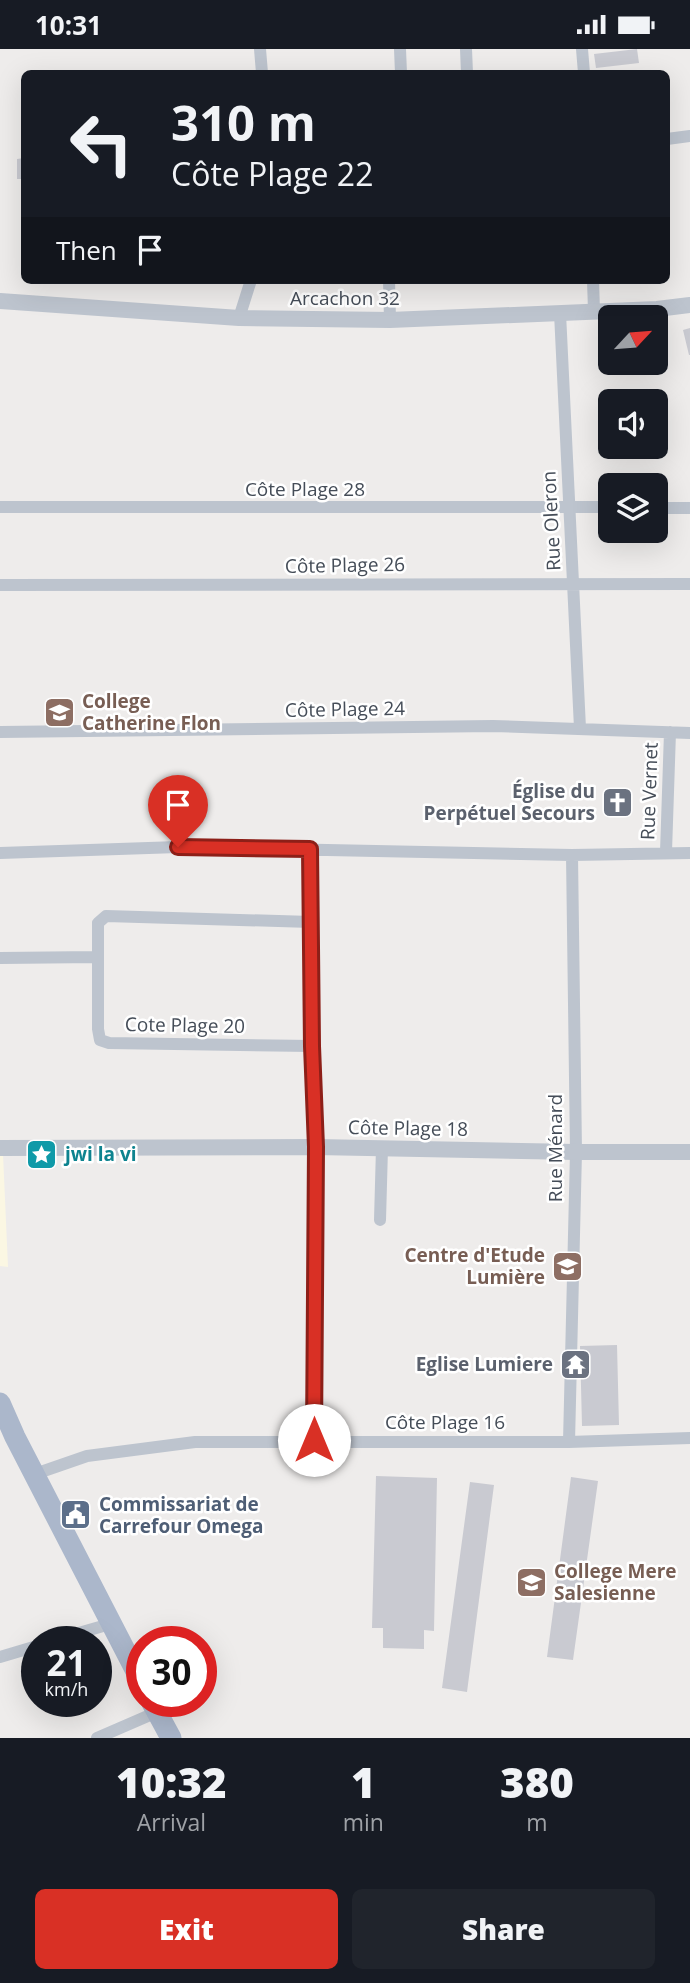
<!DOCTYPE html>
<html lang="en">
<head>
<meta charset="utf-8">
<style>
  :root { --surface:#171b24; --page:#20242c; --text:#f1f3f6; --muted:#9ea1a6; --accent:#d93025 }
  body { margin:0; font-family:"Open Sans",sans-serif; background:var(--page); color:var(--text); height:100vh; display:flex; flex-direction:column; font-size:26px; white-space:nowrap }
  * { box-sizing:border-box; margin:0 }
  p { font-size:23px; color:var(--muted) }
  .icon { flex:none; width:38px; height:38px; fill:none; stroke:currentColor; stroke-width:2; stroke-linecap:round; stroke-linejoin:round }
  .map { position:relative; height:1689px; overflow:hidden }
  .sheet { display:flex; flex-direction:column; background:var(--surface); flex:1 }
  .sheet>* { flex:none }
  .guide { position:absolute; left:21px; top:21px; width:649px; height:214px; border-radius:10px; box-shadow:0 7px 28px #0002; background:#171b24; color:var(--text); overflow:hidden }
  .needle { width:46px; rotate:64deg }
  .fabs { position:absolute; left:598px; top:256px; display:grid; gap:14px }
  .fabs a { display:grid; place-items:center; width:70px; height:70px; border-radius:10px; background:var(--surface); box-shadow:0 7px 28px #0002; font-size:35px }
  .speed { position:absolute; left:21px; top:1577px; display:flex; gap:14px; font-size:35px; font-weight:700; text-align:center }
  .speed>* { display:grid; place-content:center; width:91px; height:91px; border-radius:50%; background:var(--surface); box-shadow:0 7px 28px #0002; line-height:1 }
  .speed small { font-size:18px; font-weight:400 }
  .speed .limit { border:10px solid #d22; background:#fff; color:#111 }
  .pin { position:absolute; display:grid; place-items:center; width:60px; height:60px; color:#fff; margin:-72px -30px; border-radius:50% 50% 50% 0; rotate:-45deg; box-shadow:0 0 7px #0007 }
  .pin .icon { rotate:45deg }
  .me { position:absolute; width:77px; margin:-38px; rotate:0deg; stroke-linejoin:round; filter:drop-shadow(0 0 5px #0008) }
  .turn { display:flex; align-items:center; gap:24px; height:147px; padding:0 35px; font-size:32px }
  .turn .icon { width:91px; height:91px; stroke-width:2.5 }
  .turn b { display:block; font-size:49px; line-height:60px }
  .then { display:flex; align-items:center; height:66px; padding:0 35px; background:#0003; gap:14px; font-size:26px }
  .eta { display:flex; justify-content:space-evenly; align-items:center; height:119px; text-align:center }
  .eta b { font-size:42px; font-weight:800; line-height:49px }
  .cta { display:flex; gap:14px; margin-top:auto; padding:14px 35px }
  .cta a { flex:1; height:80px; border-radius:10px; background:var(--accent); color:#fff; font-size:28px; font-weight:800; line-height:80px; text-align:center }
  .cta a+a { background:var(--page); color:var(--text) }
  .status { display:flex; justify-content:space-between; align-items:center; height:49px; padding:0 35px; background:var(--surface); direction:ltr }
  .status svg { height:19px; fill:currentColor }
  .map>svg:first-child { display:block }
  .commercial { fill:#fbf7e3 }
  .building { fill:#c9cad1 }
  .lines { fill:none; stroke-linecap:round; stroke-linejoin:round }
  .minor { stroke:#bdc4ce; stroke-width:12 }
  .tertiary { stroke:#bdc4ce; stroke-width:16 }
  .primary { stroke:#abb7cb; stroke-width:21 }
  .route-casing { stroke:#8d1f18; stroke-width:18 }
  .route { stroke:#d93025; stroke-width:12 }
  .labels { text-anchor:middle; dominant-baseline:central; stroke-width:5; stroke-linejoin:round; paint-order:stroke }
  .street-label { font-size:19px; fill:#454d58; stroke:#fff }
  .education-label { font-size:19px; font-weight:bold; fill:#785e54; stroke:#fff; text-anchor:start }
  .worship-label { font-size:19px; font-weight:bold; fill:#5b616d; stroke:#fff; text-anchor:end }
  .culture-label { font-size:19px; font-weight:bold; fill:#0d838f; stroke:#fff; text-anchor:start }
  .service-label { font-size:19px; font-weight:bold; fill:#4e5e75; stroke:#fff; text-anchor:start }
</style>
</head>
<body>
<div class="status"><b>10:31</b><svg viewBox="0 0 49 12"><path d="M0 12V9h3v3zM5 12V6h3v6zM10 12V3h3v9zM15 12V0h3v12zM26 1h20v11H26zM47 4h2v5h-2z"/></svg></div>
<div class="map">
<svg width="690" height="1689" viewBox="0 0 690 1689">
  <rect width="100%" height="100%" fill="#eeeceb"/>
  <path class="commercial" d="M 0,1105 L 3,1105 L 8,1218 L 0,1217 Z"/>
  <path class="building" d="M 637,0 L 639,14 L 596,19 L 594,5 Z
    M 24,109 L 24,130 L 17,130 L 17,110 Z
    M 690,279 L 690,306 L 689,306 L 683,281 Z
    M 617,1296 L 619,1376 L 582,1377 L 580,1297 Z
    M 376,1427 L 437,1429 L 434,1582 L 424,1581 L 424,1600 L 383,1599 L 383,1579 L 372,1579 Z
    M 571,1428 L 598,1432 L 573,1611 L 547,1608 Z
    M 470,1433 L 494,1436 L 467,1643 L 442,1639 Z"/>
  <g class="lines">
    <path class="minor" d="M 260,0 L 262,24
      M 400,0 L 401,24
      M 466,0 L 467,24
      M 582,0 L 584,24
      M 667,90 L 690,87
      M 389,231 L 390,271
      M 593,231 L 594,262
      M 560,264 L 580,679
      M 239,269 L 251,231
      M 0,458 L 611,458
      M 656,459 L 690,459
      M 0,536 L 690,535
      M 0,683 L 493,677 L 690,684
      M 310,800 L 312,997 L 316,1098 L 314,1391
      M 666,803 L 670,683
      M 0,804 L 178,798 L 572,806 L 690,804
      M 311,873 L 106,867 L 98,874 L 98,980 L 100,991 L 109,994 L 312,997
      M 0,909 L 97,908
      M 380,1171 L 382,1099
      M 569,1393 L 576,1103 L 572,806
      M 35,1425 L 87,1407 L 195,1393 L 569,1393 L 690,1389
      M 51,1592 L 110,1575
      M 0,1608 L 37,1597
      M 97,1689 L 157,1663"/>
    <path class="tertiary" d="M 0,252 L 239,269 L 390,271 L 657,260 L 690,256
      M 0,1099 L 316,1098 L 576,1103 L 690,1103"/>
    <path class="primary" d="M 0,1354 L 15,1388 L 142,1634
      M 151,1652 L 171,1689"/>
  </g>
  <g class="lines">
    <defs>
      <path id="route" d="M 178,798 L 310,800 L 312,997 L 316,1098 L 314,1391"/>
    </defs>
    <use href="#route" class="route-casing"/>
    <use href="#route" class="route"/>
  </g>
  <defs>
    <symbol id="school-square" viewBox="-11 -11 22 22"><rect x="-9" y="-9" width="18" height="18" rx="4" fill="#8d6e63" stroke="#fff"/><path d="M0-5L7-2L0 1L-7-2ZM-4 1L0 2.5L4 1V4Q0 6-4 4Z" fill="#fff"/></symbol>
    <symbol id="church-square" viewBox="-11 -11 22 22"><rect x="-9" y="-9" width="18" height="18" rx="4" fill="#6b7280" stroke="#fff"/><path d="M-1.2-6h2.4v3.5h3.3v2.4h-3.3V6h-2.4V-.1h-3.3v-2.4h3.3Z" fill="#fff"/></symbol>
    <symbol id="sight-square" viewBox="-11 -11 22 22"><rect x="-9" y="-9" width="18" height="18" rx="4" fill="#0f9aa8" stroke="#fff"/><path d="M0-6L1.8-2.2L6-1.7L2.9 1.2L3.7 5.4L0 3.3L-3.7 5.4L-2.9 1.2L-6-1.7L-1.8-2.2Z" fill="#fff"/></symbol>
    <symbol id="temple-square" viewBox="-11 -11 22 22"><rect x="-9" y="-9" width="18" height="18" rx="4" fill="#6b7280" stroke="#fff"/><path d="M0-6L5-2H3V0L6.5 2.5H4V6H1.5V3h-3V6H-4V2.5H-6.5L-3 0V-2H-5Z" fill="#fff"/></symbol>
    <symbol id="civic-square" viewBox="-11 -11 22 22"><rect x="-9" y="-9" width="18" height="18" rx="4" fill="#5c6f8a" stroke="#fff"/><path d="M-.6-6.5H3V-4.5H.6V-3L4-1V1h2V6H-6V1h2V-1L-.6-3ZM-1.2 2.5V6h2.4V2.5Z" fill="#fff"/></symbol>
  </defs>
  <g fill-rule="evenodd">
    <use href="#school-square" x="42" y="646" width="35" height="35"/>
    <use href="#church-square" x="600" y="736" width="35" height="35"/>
    <use href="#sight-square" x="24" y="1088" width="35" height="35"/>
    <use href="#school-square" x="550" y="1200" width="35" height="35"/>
    <use href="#temple-square" x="558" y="1298" width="35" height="35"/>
    <use href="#civic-square" x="58" y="1448" width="35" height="35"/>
    <use href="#school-square" x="514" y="1516" width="35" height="35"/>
  </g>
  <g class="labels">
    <g class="street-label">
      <text x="345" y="249">Arcachon 32</text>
      <text x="305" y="440">Côte Plage 28</text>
      <text transform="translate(551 472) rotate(-93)">Rue Oleron</text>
      <text transform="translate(345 516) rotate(-1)">Côte Plage 26</text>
      <text transform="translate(345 660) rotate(-1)">Côte Plage 24</text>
      <text transform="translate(649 742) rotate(-88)">Rue Vernet</text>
      <text transform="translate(185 976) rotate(1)">Cote Plage 20</text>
      <text transform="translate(408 1079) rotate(1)">Côte Plage 18</text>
      <text transform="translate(555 1099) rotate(-90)">Rue Ménard</text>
      <text x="445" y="1373">Côte Plage 16</text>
    </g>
    <g class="education-label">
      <text x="82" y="652">College<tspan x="82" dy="22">Catherine Flon</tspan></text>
      <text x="545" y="1206" text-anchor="end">Centre d'Etude<tspan x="545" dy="22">Lumière</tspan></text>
      <text x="554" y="1522">College Mere<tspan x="554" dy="22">Salesienne</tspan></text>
    </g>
    <g class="worship-label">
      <text x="595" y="742">Église du<tspan x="595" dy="22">Perpétuel Secours</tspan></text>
      <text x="553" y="1315">Eglise Lumiere</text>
    </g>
    <g class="culture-label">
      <text x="65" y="1105">jwi la vi</text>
    </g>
    <g class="service-label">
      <text x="99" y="1455">Commissariat de<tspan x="99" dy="22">Carrefour Omega</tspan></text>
    </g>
  </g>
</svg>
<div class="fabs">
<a><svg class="needle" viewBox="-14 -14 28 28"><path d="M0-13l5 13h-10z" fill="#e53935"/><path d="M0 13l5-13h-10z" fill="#9ea1a6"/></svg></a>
<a><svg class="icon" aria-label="sound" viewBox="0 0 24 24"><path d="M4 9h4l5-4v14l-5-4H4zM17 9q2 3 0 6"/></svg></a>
<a><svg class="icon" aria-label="layers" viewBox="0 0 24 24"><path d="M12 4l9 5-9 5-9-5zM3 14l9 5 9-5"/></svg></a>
</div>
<div class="speed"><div>21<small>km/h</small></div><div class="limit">30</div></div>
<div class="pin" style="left:178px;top:798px;background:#d93025"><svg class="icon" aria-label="arrive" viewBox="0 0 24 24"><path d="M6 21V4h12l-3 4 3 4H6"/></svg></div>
<svg class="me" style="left:314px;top:1391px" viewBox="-20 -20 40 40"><circle r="19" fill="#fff"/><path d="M0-13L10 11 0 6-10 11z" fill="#d93025"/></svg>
<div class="guide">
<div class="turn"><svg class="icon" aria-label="left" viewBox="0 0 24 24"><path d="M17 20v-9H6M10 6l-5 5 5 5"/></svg><div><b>310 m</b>Côte Plage 22</div></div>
<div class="then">Then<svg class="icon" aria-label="arrive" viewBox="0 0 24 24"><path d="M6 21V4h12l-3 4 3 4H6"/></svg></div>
</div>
</div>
<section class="sheet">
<div class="eta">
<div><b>10:32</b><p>Arrival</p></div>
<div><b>1</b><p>min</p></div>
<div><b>380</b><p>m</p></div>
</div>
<div class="cta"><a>Exit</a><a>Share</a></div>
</section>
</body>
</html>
